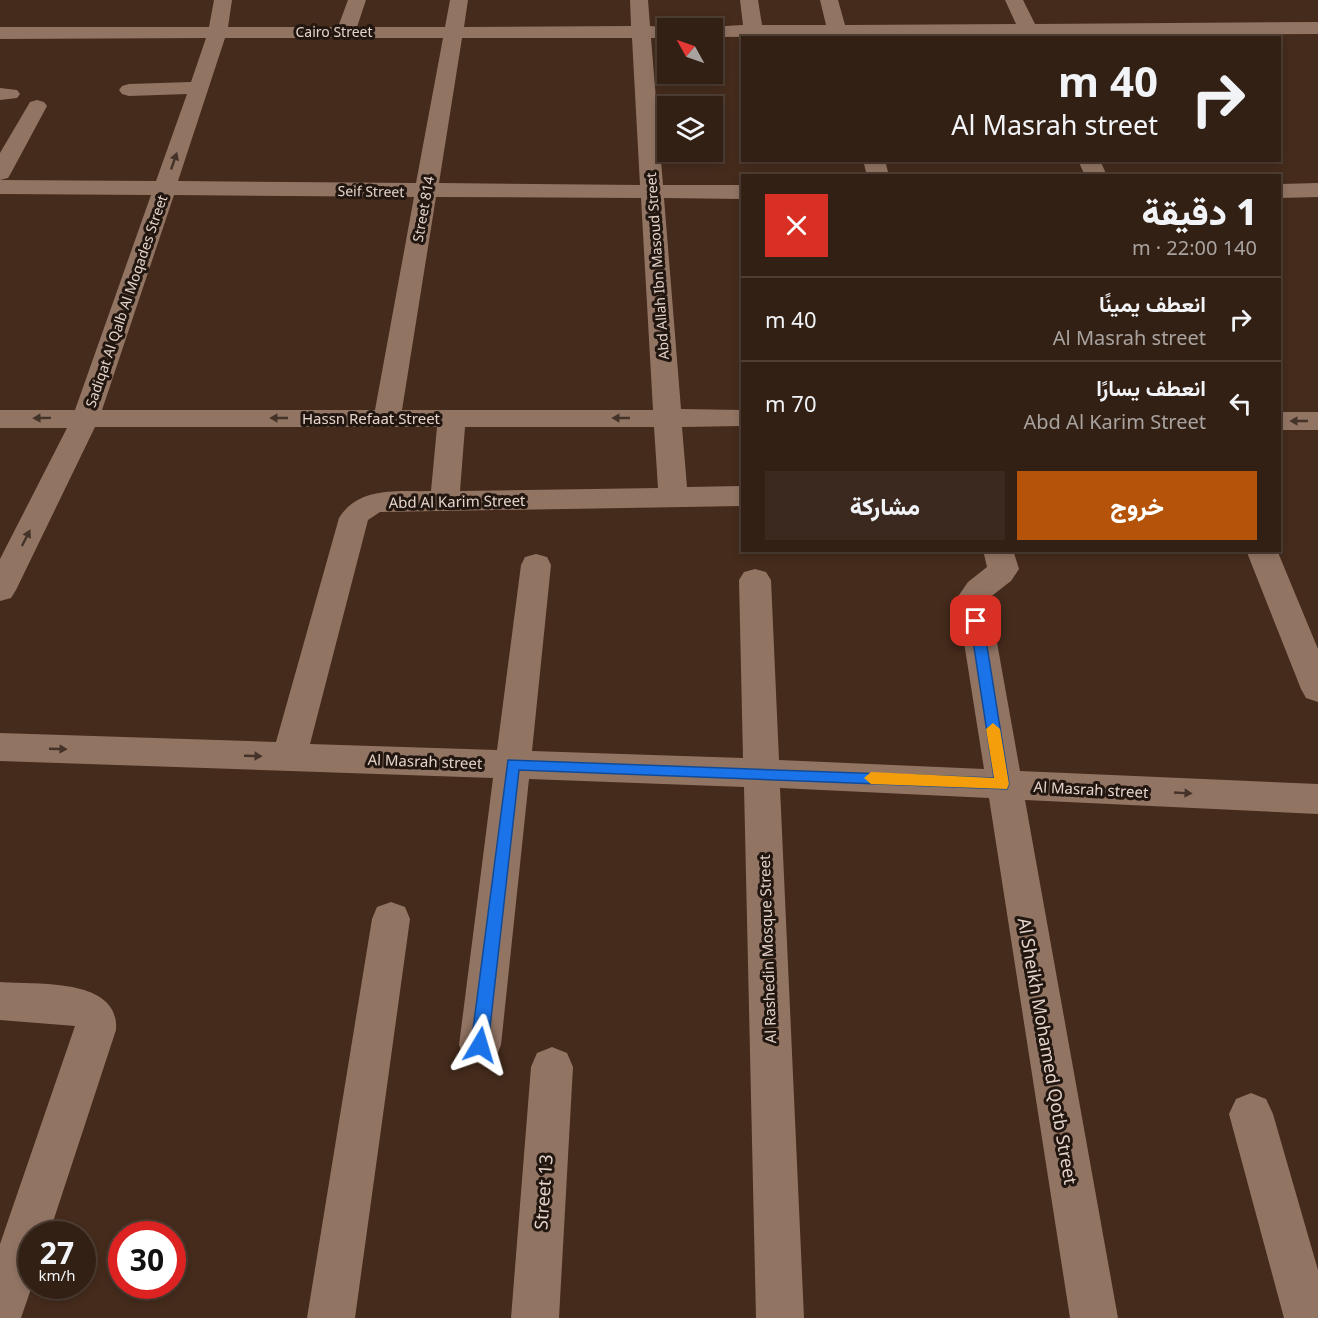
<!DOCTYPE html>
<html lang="ar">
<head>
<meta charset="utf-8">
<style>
  :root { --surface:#332015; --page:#3b281e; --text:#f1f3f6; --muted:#a9a3a0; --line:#4e3e34; --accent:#b45309 }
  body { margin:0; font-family:"Noto Sans",Vazirmatn,sans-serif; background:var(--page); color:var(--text); direction:rtl; height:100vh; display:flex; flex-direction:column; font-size:22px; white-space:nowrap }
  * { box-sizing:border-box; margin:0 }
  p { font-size:20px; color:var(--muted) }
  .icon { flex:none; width:33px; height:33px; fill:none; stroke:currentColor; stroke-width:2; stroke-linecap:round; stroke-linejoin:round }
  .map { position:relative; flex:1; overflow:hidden; direction:ltr }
  .side { position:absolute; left:741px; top:174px; width:540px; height:378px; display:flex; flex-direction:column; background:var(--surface); border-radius:0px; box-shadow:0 3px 9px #0003,0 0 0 2px var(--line); direction:rtl }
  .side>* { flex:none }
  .guide { position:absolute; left:741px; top:36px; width:540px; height:126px; border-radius:0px; box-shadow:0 3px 9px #0003,0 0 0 2px var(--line); direction:rtl; background:#332015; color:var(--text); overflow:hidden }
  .needle { width:39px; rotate:310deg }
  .controls { position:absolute; left:657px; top:18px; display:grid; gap:12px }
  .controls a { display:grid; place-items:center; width:66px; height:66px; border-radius:0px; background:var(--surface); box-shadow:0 3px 9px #0003,0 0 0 2px var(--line); font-size:30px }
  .speed { position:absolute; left:18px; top:1221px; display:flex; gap:12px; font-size:30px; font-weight:700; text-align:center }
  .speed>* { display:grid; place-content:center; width:78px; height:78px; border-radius:50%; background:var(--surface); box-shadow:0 3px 9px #0003,0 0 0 2px var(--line); line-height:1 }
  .speed small { font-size:15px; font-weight:400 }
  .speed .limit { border:9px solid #d22; background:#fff; color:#111 }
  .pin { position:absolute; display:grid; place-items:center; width:51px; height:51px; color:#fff; margin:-26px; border-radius:12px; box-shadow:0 3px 9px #0006 }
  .me { position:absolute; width:66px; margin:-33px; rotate:7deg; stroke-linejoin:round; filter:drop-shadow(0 0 4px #0008) }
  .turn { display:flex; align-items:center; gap:21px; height:126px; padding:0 24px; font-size:27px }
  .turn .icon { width:78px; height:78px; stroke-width:2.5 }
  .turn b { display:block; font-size:42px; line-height:51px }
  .round { display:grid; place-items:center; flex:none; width:63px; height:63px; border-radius:0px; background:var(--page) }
  .overview { display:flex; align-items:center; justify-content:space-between; height:102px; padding:0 24px }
  h1 { font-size:36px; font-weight:800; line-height:45px }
  .action { display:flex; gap:12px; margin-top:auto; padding:12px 24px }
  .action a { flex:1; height:69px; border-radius:0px; background:var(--accent); color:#fff; font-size:24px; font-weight:800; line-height:69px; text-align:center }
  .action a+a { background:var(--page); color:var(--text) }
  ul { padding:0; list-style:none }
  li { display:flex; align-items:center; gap:18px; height:84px; padding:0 24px; border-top:2px solid var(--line) }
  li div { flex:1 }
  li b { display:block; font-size:22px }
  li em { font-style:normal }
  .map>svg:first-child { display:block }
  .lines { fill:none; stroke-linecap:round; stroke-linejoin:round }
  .minor { fill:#927463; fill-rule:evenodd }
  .oneway { fill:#443329 }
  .route { fill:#1a73e8; stroke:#114b97; stroke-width:1.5 }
  .slow { fill:#f59e0b }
  .labels { text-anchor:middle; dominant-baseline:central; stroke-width:6; stroke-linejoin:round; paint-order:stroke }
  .far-street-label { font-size:14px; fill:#e5d4cb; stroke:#221710 }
  .street-label { font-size:15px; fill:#e5d4cb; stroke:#221710 }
  .near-street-label { font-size:18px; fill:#e5d4cb; stroke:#221710 }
</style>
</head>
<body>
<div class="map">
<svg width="1318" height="1318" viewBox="0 0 1318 1318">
  <rect width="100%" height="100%" fill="#442b1c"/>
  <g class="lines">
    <path class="minor" d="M 214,0 L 232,0 L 228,27 L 338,27 L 348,0 L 366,0 L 357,27 L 445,27 L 450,0 L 468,0 L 464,27 L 631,26 L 630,0 L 648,0 L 650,26 L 675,28 L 668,28 L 668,38 L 651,38 L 663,185 L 742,185 L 742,199 L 664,198 L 681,409 L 742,410 L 742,426 L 682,427 L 687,487 L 742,486 L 742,506 L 380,512 L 368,520 L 310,744 L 497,750 L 521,565 L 525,557 L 536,554 L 547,557 L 551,565 L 532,751 L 743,758 L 739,580 L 744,572 L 755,569 L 766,572 L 771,580 L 779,760 L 984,769 L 957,598 L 968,582 L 987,567 L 983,550 L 1013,550 L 1019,569 L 1011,581 L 989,598 L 1020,771 L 1318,784 L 1318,814 L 1025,800 L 1118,1318 L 1070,1318 L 989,798 L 780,788 L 804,1318 L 756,1318 L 744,787 L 529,779 L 501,1045 L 495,1059 L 480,1064 L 465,1059 L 459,1045 L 493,778 L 0,761 L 0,733 L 276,742 L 339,518 C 359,486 398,492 431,491 L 437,427 L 95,427 L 16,590 L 11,598 L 0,601 L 0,559 L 67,428 L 0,428 L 0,410 L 75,410 L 151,195 L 0,194 L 0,180 L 156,181 L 187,94 L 129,96 L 122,94 L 119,90 L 122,86 L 129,84 L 191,82 L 206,38 L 0,39 L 0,27 L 209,27 ZM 225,38 L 443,38 L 416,183 L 178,181 ZM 462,38 L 632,38 L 640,185 L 439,183 ZM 174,195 L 414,197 L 375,410 L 102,410 ZM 436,197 L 641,198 L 653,410 L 402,410 ZM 465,427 L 654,427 L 658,488 L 460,491 Z
      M 740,0 L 758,0 L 762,25 L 826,25 L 820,0 L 838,0 L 845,25 L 1016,24 L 1005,0 L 1023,0 L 1035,24 L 1318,22 L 1318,34 L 1041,35 L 1042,38 L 1023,38 L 1022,35 L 712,37 L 712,28 L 705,27 L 743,25 Z
      M 0,88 L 17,90 L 20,94 L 17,98 L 0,100 Z
      M 37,100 L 44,102 L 47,106 L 11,173 L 8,178 L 0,180 L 0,153 L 30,102 Z
      M 863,160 L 885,160 L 889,176 L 867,176 Z
      M 1078,160 L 1100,160 L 1107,176 L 1085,176 Z
      M 1318,183 L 1318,197 L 1280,198 L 1280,184 Z
      M 1280,412 L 1318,412 L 1318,430 L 1280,430 Z
      M 1246,550 L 1277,550 L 1318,649 L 1318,702 L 1306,698 L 1301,689 Z
      M 391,902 L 405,907 L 410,919 L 355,1318 L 307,1318 L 372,919 L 377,907 Z
      M 0,982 C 36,985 120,977 116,1030 L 49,1234 L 32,1234 L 32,1286 L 21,1318 L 0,1318 L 0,1244 L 75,1026 L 0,1020 Z
      M 552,1047 L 567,1053 L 573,1067 L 559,1318 L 511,1318 L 531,1067 L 537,1053 Z
      M 1251,1093 L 1266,1099 L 1273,1114 L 1318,1270 L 1318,1318 L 1284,1318 L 1229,1114 L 1236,1099 Z"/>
  </g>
  <defs><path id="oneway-solid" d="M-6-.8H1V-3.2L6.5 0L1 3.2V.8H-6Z" transform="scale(1.5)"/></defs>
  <g class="oneway">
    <use href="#oneway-solid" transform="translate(174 161) rotate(-71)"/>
    <use href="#oneway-solid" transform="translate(42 418) rotate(179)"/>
    <use href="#oneway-solid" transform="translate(279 418) rotate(-180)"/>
    <use href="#oneway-solid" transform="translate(621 418) rotate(180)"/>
    <use href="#oneway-solid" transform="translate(1299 421) rotate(-180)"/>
    <use href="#oneway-solid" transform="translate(26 538) rotate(-63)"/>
    <use href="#oneway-solid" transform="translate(58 749) rotate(2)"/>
    <use href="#oneway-solid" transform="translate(253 756) rotate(2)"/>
    <use href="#oneway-solid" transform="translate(1183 793) rotate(3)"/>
  </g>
  <path class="route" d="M 976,616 L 983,621 L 1009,784 L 1007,789 L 519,770 L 488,1045 L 486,1050 L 480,1053 L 474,1050 L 471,1045 L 508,760 L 994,778 L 970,621 Z"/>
  <path class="slow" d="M 993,723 L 1000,729 L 1009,784 L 1007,789 L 871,784 L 864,778 L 871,772 L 994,778 L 986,729 Z"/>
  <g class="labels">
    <g class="far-street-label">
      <text x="334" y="31">Cairo Street</text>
      <text transform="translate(371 191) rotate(1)">Seif Street</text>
      <text transform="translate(423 209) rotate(-80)">Street 814</text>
      <text transform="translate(657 266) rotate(-94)">Abd Allah Ibn Masoud Street</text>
      <text transform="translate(126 301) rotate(-71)">Sadiqat Al Qalb Al Moqades Street</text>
    </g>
    <g class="street-label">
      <text x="371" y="418">Hassn Refaat Street</text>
      <text transform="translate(457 501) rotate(-1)">Abd Al Karim Street</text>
      <text transform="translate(425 761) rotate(2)">Al Masrah street</text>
      <text transform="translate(1091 789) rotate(3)">Al Masrah street</text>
      <text transform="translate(767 949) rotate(-92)">Al Rashedin Mosque Street</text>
    </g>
    <g class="near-street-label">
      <text transform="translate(1048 1051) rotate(80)">Al Sheikh Mohamed Qotb Street</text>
      <text transform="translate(543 1192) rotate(-86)">Street 13</text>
    </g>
  </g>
</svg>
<div class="controls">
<a><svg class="needle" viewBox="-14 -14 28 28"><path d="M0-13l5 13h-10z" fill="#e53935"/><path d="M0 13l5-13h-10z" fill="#a9a3a0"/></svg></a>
<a><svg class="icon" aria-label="layers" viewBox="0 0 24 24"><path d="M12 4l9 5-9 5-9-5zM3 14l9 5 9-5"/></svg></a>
</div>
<div class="speed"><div>27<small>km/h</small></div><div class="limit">30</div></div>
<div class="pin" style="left:976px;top:621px;background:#d93025"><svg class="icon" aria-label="arrive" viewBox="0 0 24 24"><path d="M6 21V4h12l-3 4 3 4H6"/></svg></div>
<svg class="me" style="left:480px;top:1045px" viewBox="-20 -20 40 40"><path d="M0-17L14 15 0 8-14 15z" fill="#1a73e8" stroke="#fff" stroke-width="4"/></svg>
<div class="guide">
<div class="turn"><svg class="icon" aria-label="right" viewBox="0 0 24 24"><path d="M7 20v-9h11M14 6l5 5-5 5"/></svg><div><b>40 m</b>Al Masrah street</div></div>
</div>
<section class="side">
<div class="overview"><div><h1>1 دقيقة</h1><p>140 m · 22:00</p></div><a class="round" style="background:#d93025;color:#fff"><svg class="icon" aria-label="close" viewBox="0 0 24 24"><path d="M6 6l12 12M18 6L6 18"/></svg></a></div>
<ul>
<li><svg class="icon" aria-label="right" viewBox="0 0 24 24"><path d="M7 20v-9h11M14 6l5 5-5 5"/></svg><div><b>انعطف يمينًا</b><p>Al Masrah street</p></div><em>40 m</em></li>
<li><svg class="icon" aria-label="left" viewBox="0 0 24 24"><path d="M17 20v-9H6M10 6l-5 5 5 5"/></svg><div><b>انعطف يسارًا</b><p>Abd Al Karim Street</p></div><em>70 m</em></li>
</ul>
<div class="action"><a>خروج</a><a>مشاركة</a></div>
</section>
</div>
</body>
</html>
